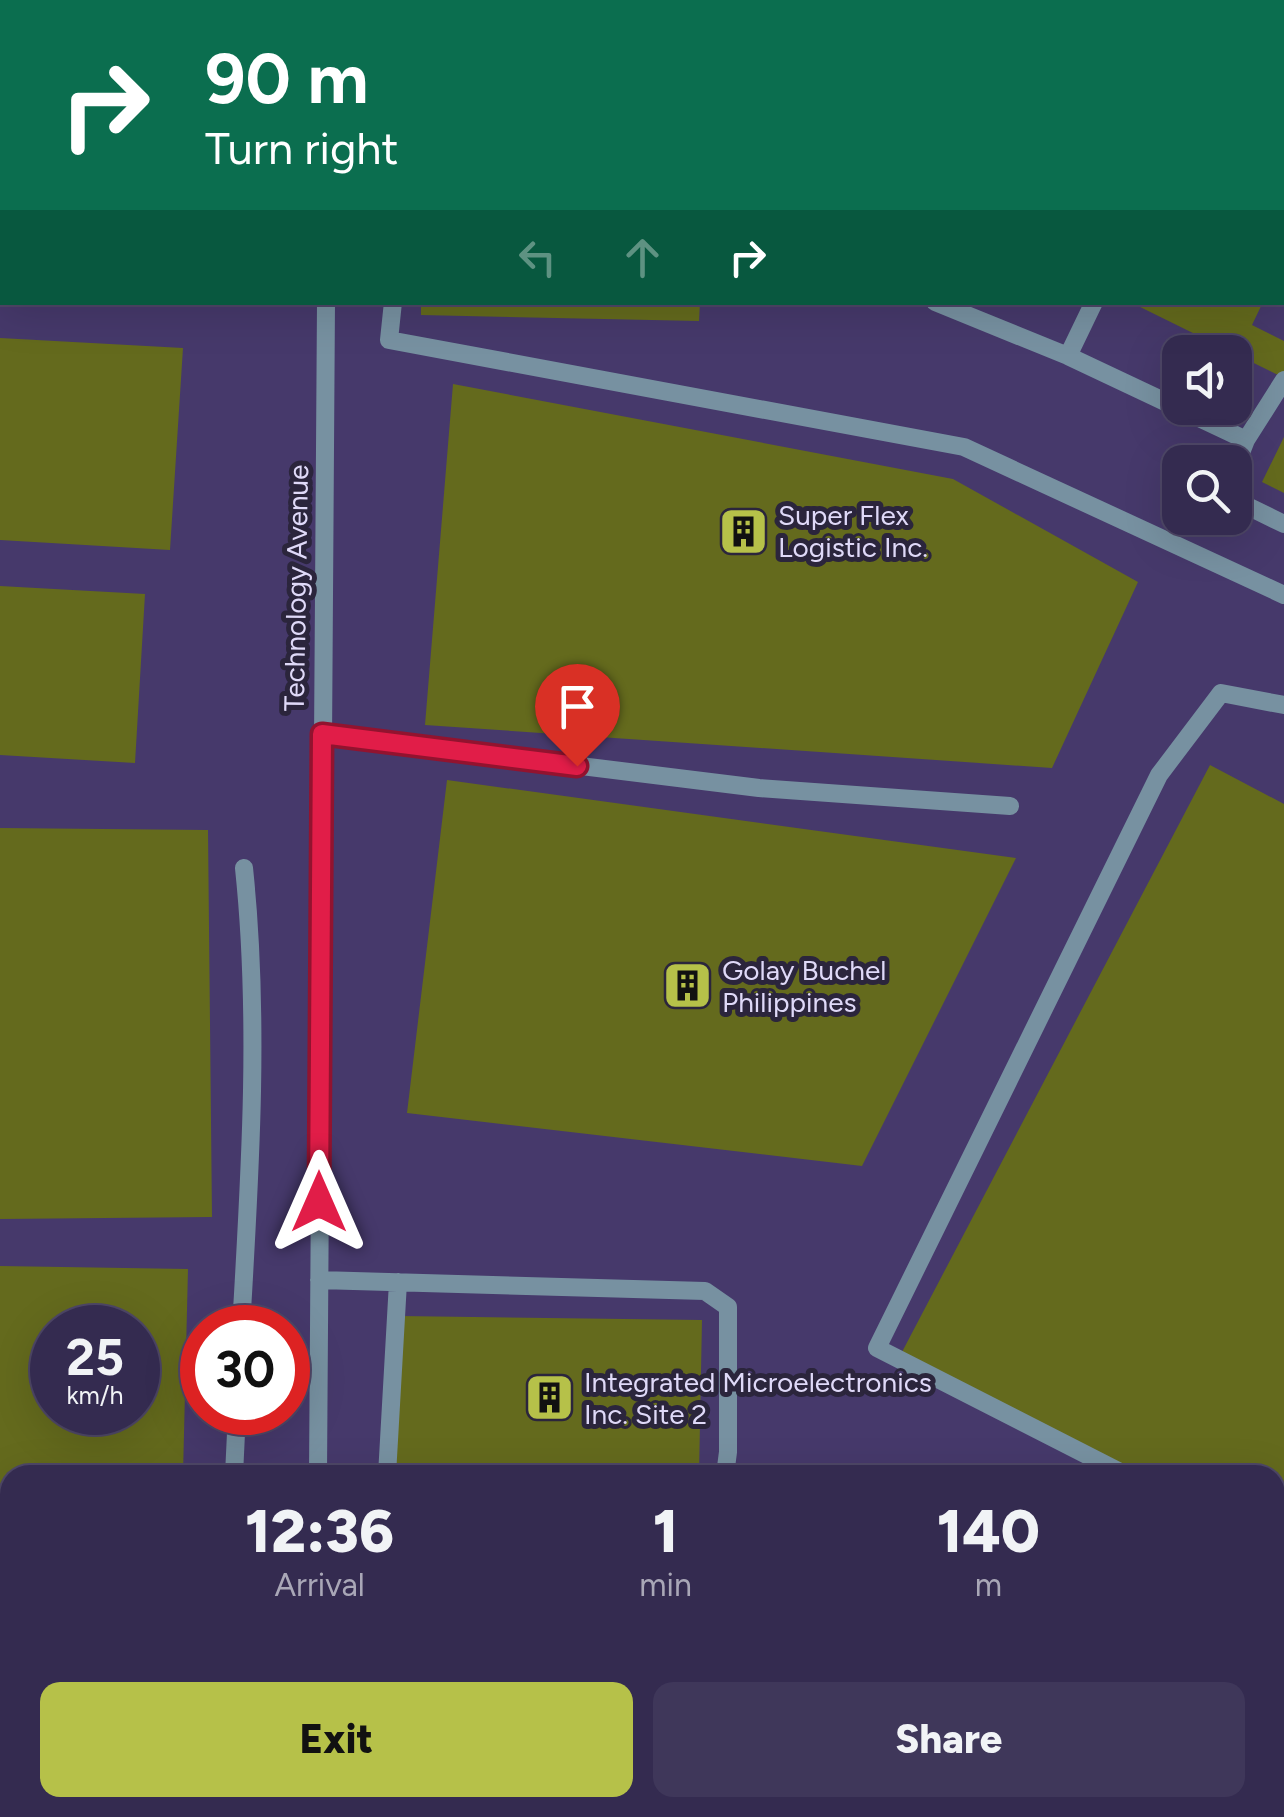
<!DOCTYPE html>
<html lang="en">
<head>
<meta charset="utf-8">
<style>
  :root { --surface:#342b50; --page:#3f375a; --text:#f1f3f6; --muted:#a9a7b7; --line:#4e4767; --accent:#b6c149 }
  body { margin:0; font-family:Figtree,sans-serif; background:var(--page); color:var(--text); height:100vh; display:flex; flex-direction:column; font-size:38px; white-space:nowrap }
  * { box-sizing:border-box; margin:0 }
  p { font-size:32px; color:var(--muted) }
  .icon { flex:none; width:55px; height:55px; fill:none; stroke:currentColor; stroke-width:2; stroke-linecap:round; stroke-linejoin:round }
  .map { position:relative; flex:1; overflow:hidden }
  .sheet { position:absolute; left:0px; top:1465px; width:1285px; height:352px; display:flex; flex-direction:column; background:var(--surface); border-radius:30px 30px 0 0; box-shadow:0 10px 40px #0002,0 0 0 2px var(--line) }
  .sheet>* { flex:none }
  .hud { position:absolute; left:0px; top:0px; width:1285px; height:305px; box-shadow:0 10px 40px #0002,0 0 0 2px var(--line); background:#0b6e4f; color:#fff; overflow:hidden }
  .fabs { position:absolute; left:1162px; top:335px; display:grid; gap:20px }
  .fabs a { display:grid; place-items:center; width:90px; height:90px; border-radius:20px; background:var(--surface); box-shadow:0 10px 40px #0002,0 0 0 2px var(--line); font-size:50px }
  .speed { position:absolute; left:30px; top:1305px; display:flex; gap:20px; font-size:50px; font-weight:700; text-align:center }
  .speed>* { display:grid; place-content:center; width:130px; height:130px; border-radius:50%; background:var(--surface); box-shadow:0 10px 40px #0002,0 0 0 2px var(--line); line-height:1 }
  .speed small { font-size:25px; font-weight:400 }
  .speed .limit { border:15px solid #d22; background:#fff; color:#111 }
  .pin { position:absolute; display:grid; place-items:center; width:85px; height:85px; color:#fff; margin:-102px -42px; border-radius:50% 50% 50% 0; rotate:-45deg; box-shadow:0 0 10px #0007 }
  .pin .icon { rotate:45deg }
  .me { position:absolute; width:110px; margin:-55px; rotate:0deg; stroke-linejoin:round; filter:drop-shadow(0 0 8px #0008) }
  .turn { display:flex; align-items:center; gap:35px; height:210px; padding:0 40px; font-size:45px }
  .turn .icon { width:130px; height:130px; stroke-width:2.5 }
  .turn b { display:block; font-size:70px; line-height:85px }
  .lanes { display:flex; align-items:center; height:95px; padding:0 40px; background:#0003; justify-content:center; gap:50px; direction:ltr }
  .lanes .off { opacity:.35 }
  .eta { display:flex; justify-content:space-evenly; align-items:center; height:170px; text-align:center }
  .eta b { font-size:60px; font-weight:800; line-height:70px }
  .primary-button { display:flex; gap:20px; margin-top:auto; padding:20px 40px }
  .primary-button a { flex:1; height:115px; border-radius:20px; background:var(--accent); color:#111; font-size:40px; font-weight:800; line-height:115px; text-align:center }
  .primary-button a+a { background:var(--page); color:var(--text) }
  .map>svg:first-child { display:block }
  .building { fill:#646a1d; fill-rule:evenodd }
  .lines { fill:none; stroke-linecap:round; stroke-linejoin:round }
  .minor { stroke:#7791a1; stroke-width:18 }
  .route-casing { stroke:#92132f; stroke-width:25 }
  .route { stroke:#e11d48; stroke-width:18 }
  .labels { text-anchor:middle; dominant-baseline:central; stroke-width:10; stroke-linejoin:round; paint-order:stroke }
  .poi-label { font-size:28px; fill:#dfd9f8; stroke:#2b253c; text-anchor:start }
  .street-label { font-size:28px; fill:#dfd9f8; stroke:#2b253c }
</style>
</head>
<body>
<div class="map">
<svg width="1284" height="1817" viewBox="0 0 1284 1817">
  <rect width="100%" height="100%" fill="#46396b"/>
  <path class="building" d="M 421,302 L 700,302 L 699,321 L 421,315 Z
    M 1130,302 L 1263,302 L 1252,325 L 1284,341 L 1284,378 Z
    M 0,338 L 183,348 L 170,550 L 0,540 Z
    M 453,384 L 953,479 L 1138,582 L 1052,768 L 425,725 Z
    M 1284,437 L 1284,493 L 1262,482 Z
    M 0,586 L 145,594 L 135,763 L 0,755 Z
    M 1210,765 L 1284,804 L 1284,1552 L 1275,1547 L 1275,1475 L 1137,1475 L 902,1352 Z
    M 447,780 L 1016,858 L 862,1166 L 407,1113 Z
    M 0,828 L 208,830 L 212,1217 L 0,1219 Z
    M 0,1266 L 188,1269 L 183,1475 L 10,1475 L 10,1625 L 0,1625 ZM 52,1328 L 138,1328 L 138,1412 L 52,1412 Z
    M 399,1316 L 702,1320 L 699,1475 L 396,1475 Z
    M 1275,1595 L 1284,1600 L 1284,1672 L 1275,1688 Z
    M 1281,1765 L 1284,1767 L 1284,1817 L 1254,1817 L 1259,1808 L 1275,1808 L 1275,1777 Z
    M 390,1808 L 616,1808 L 616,1817 L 390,1817 Z
    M 854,1808 L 1062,1808 L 1083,1817 L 849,1817 Z"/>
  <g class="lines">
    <path class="minor" d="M 329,0 L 329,2
      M 668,0 L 679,2
      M 804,2 L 805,0
      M 1282,242 L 1284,243
      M 393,302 L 389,340 L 964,447 L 1284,595
      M 935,302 L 1068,356 L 1246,440 L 1235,468
      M 1068,356 L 1094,302
      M 1246,440 L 1284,380
      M 1235,500 L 1284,524
      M 322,734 L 759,788 L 1010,806
      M 319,1280 L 705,1291 L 728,1307 L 728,1452 L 725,1475
      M 241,1328 C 250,1175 260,1020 244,868
      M 234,1475 L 237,1412
      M 318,1475 L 326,302
      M 387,1475 L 398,1282
      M 1126,1475 L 877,1348 L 1159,775 L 1221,693 L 1284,705
      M 1275,1551 L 1284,1556
      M 0,1790 L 10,1699
      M 132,1808 L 133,1817
      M 231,1817 L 236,1808
      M 316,1817 L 316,1808
      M 380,1817 L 380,1808
      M 669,1817 L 671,1808"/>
  </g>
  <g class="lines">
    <defs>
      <path id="route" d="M 319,1202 L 322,734 L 577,766"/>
    </defs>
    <use href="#route" class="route-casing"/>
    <use href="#route" class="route"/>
  </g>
  <defs>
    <symbol id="building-square" viewBox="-11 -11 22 22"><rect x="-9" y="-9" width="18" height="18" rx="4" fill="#b6c149" stroke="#2b253c"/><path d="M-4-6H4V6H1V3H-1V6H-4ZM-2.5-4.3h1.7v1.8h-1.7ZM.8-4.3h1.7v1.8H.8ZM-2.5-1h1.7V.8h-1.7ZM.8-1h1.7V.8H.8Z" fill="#111"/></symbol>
  </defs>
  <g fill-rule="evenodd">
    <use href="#building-square" x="716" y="504" width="55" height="55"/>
    <use href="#building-square" x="660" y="958" width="55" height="55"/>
    <use href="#building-square" x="522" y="1370" width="55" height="55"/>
  </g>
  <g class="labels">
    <g class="poi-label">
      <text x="778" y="515">Super Flex<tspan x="778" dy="32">Logistic Inc.</tspan></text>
      <text x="722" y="970">Golay Buchel<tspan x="722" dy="32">Philippines</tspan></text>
      <text x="584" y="1382">Integrated Microelectronics<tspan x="584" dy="32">Inc. Site 2</tspan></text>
    </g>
    <g class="street-label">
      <text transform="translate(296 588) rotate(-89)">Technology Avenue</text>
    </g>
  </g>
</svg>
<div class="fabs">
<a><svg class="icon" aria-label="sound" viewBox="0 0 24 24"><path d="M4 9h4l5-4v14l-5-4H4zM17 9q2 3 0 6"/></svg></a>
<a><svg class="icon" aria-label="search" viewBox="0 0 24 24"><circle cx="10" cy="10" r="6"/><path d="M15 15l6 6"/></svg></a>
</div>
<div class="speed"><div>25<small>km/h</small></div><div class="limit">30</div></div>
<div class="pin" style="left:577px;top:766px;background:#d93025"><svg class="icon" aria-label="arrive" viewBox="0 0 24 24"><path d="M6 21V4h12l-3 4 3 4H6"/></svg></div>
<svg class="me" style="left:319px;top:1202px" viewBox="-20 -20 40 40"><path d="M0-17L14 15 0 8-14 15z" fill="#e11d48" stroke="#fff" stroke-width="4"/></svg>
<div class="hud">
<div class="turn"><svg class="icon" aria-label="right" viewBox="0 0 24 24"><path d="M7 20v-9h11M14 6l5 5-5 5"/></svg><div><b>90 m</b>Turn right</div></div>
<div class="lanes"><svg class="icon off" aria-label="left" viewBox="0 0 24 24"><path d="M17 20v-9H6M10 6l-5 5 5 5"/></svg><svg class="icon off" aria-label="ahead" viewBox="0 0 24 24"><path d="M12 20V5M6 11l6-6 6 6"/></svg><svg class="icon" aria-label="right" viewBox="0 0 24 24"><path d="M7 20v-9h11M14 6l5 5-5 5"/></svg></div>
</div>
<section class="sheet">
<div class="eta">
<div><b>12:36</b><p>Arrival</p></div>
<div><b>1</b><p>min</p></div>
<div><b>140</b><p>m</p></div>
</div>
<div class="primary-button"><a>Exit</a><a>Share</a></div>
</section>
</div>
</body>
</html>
